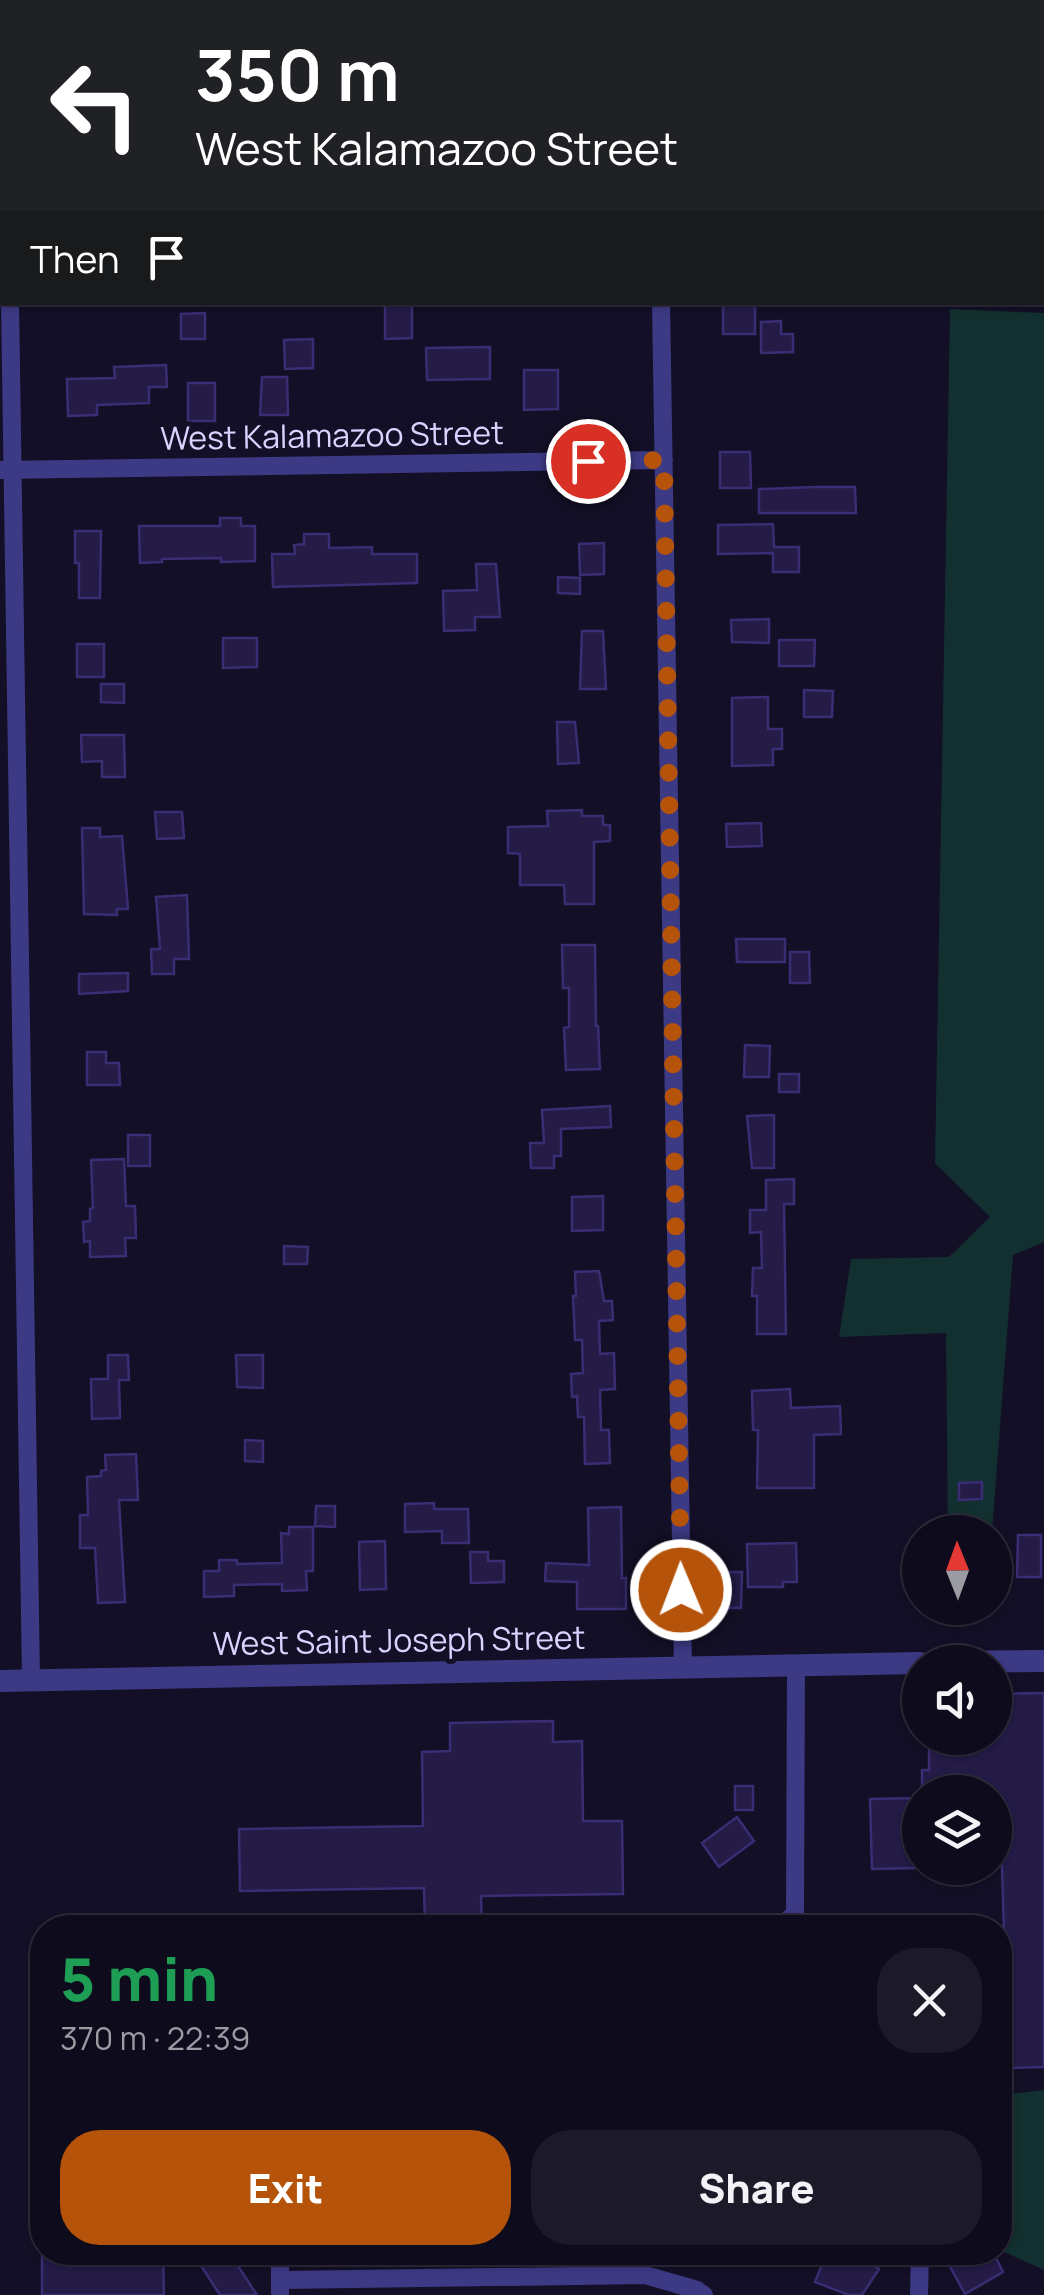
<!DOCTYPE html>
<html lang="en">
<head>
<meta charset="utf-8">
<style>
  :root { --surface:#0e0b1c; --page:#1c1929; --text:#f1f3f6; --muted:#9b9ba3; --line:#2e2b3b; --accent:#b45309 }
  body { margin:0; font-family:Manrope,sans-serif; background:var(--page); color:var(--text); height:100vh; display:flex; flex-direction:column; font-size:38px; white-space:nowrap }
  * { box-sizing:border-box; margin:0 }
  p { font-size:32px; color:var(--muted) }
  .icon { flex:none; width:55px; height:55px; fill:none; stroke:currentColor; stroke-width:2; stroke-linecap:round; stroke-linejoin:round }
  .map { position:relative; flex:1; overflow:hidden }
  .sheet { position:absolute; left:30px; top:1915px; width:982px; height:350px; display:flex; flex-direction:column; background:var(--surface); border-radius:40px; box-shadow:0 2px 8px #0004,0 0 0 2px var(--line) }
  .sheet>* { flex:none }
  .guide { position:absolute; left:0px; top:0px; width:1045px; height:305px; box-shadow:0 2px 8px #0004,0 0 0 2px var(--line); background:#202124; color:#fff; overflow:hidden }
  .needle { width:65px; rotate:359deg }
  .buttons { position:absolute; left:902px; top:1515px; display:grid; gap:20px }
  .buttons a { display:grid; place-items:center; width:110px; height:110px; border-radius:50%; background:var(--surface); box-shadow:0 2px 8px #0004,0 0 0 2px var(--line); font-size:50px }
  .pin { position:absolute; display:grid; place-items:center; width:85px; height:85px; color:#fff; margin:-42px; border:5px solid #fff; border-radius:50%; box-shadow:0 2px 10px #0007 }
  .me { position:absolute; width:110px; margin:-55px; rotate:359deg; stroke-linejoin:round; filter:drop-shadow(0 0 8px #0008) }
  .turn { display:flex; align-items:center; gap:35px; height:210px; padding:0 30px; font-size:45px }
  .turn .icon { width:130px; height:130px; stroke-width:2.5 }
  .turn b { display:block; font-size:70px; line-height:85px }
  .then { display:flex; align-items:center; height:95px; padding:0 30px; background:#0003; gap:20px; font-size:38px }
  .round { display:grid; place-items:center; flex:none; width:105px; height:105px; border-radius:40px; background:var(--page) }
  .overview { display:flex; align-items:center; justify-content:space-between; height:170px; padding:0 30px }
  h1 { font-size:60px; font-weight:800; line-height:75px; color:#1e9e55 }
  .action { display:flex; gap:20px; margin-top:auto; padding:20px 30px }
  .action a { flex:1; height:115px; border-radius:40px; background:var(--accent); color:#fff; font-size:40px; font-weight:800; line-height:115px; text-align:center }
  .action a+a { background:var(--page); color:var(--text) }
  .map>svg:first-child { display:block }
  .green { fill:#12302f }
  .building { fill:#241b47; stroke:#3b2d73; stroke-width:2.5 }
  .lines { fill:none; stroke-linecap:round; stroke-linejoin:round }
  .minor { stroke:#3d3a85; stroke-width:18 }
  .tertiary { stroke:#3d3a85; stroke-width:22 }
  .route { stroke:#b45309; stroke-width:18; stroke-dasharray:0 32.4 }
  .labels { text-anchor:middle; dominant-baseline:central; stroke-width:10; stroke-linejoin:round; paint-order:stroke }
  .street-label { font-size:32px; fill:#d9d4ff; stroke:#130f26 }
</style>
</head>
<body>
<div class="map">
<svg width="1044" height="2295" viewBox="0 0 1044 2295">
  <rect width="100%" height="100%" fill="#130f26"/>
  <path class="green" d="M 950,309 L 1044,313 L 1044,1242 L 1013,1255 L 992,1532 L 948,1532 L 946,1333 L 839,1337 L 851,1259 L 949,1257 L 990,1217 L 935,1163 Z
    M 1044,2090 L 1044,2270 L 1000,2250 L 1000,2095 Z"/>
  <path class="building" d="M 385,302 L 412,302 L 412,338 L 385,339 Z
    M 723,302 L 755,302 L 755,334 L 723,334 Z
    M 205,313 L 205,339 L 181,339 L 181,314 Z
    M 781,321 L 781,334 L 793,334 L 793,352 L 761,353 L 761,322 Z
    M 313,339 L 313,368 L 285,369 L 284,340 Z
    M 490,347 L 490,379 L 427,380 L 426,348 Z
    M 166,365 L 167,387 L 149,387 L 149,403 L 97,405 L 97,415 L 68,416 L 67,379 L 115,378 L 114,367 Z
    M 524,370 L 558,370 L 558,409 L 524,410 Z
    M 262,377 L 287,377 L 288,415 L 260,415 Z
    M 188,383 L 215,383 L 215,421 L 188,421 Z
    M 720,452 L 750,452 L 751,488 L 720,488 Z
    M 816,487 L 855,487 L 856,513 L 759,513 L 759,489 Z
    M 220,518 L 241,518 L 241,526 L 255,526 L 255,561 L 221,562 L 221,558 L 162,559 L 162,562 L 140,563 L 139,526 L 220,526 Z
    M 773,524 L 774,547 L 799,547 L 799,572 L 773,572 L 773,553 L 718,554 L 718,525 Z
    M 75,531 L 101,531 L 100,598 L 79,598 L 79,563 L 75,563 Z
    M 304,534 L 329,534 L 329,548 L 372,547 L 372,554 L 417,554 L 417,583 L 273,587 L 272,554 L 295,554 L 294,545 L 304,544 Z
    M 604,543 L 604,574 L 580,575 L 579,544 Z
    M 476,564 L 496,564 L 500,617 L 475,617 L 475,630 L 444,631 L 443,591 L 477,590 Z
    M 558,577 L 580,578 L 580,594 L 558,593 Z
    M 769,619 L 769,643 L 732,642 L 731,620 Z
    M 582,631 L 603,631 L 606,689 L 580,689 Z
    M 223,638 L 257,638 L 257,667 L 223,668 Z
    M 779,640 L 815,640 L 814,666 L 779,666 Z
    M 77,644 L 104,644 L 104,677 L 77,677 Z
    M 101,684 L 124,684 L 124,703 L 101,702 Z
    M 804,690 L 833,691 L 832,717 L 804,717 Z
    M 768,697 L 768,729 L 782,729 L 782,749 L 773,749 L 773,765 L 732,766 L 732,698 Z
    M 557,722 L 575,722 L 579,763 L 558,764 Z
    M 81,735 L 124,735 L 125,777 L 102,777 L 102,761 L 82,762 Z
    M 582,810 L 582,816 L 603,816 L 603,825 L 610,825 L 610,841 L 594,842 L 594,904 L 565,904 L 564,885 L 520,885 L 520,854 L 508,853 L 508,827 L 548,826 L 547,811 Z
    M 155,812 L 182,812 L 184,838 L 157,839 Z
    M 761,823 L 762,846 L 727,847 L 726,824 Z
    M 82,828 L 100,828 L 100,837 L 122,836 L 128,909 L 117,909 L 117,915 L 84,914 Z
    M 187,895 L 189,959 L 174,959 L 174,974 L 152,974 L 151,949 L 160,949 L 156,897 Z
    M 736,939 L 785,939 L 785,962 L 737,962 Z
    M 562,945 L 595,945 L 596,1026 L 598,1026 L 600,1069 L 566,1070 L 564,1028 L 569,1027 L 569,988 L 563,988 Z
    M 790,952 L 809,952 L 810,983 L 790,983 Z
    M 128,973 L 128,991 L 79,994 L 79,974 Z
    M 745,1045 L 770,1046 L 769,1077 L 744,1077 Z
    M 87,1052 L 106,1052 L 106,1063 L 119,1063 L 120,1085 L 87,1085 Z
    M 779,1074 L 799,1074 L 799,1092 L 779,1092 Z
    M 610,1106 L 611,1127 L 561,1129 L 561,1156 L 554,1156 L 554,1168 L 531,1168 L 530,1143 L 544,1143 L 542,1110 Z
    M 774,1115 L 774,1168 L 752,1168 L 747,1116 Z
    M 128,1135 L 150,1135 L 150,1166 L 128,1166 Z
    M 124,1159 L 126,1206 L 135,1206 L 136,1238 L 125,1238 L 126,1256 L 90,1257 L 90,1241 L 84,1242 L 83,1222 L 90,1221 L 90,1209 L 93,1208 L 91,1160 Z
    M 794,1179 L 794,1204 L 784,1204 L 786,1334 L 757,1334 L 757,1296 L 752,1296 L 753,1268 L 762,1268 L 761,1232 L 750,1233 L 750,1210 L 766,1210 L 766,1180 Z
    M 603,1196 L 603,1230 L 572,1231 L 572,1197 Z
    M 284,1246 L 308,1247 L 307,1264 L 284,1264 Z
    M 599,1271 L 604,1301 L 612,1301 L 613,1320 L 599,1321 L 600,1354 L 614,1353 L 615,1389 L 600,1390 L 601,1430 L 609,1430 L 610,1463 L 585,1464 L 584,1417 L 578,1417 L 577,1396 L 572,1397 L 571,1374 L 583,1373 L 582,1340 L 575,1340 L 573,1296 L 576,1296 L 575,1272 Z
    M 108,1355 L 128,1355 L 129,1380 L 119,1380 L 120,1418 L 92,1419 L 91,1379 L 108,1379 Z
    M 236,1355 L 263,1355 L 263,1388 L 237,1387 Z
    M 790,1389 L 791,1408 L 840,1406 L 841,1434 L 814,1435 L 814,1488 L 757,1488 L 758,1430 L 753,1430 L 752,1391 Z
    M 245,1440 L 263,1441 L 263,1462 L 245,1461 Z
    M 136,1454 L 138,1500 L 119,1500 L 125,1602 L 98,1603 L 95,1548 L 80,1548 L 80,1515 L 88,1515 L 87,1477 L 101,1476 L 101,1471 L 106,1470 L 105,1455 Z
    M 982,1482 L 982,1499 L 959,1500 L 959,1483 Z
    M 434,1503 L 434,1509 L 468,1509 L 469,1543 L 442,1543 L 442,1531 L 405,1532 L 405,1504 Z
    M 316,1506 L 335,1506 L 335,1527 L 315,1526 Z
    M 621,1507 L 622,1578 L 626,1578 L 626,1609 L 577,1609 L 577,1582 L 545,1581 L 546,1563 L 589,1565 L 588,1508 Z
    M 289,1527 L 313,1527 L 313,1571 L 306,1571 L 307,1590 L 282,1591 L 282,1584 L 234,1585 L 234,1596 L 204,1597 L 204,1571 L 219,1571 L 219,1560 L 237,1560 L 237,1564 L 282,1563 L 281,1533 L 289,1534 Z
    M 1018,1535 L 1041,1535 L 1041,1577 L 1017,1577 Z
    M 385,1541 L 386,1589 L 360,1590 L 359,1542 Z
    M 796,1543 L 797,1582 L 783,1582 L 783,1587 L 748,1587 L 747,1544 Z
    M 470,1552 L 488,1552 L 488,1561 L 504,1561 L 504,1582 L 471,1583 Z
    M 722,1572 L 742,1572 L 741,1608 L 721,1608 Z
    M 1044,1693 L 1044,2067 L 1008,2068 L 1002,1866 L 995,1866 L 995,1792 L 922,1792 L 922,1770 L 929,1770 L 929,1738 L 995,1738 L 995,1694 Z
    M 553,1721 L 553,1742 L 582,1741 L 583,1821 L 622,1821 L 623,1894 L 481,1896 L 482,1928 L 425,1928 L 424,1888 L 240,1891 L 239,1829 L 423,1826 L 422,1752 L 450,1751 L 450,1723 Z
    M 735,1786 L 753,1786 L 753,1810 L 735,1810 Z
    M 920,1798 L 920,1868 L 872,1869 L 870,1799 Z
    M 737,1817 L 754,1841 L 719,1867 L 702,1843 Z
    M 42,2252 L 163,2252 L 164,2295 L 42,2295 Z
    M 210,2252 L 229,2252 L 257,2295 L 220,2295 L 198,2261 Z
    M 827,2252 L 854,2252 L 879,2269 L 862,2295 L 849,2295 L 815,2282 Z
    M 942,2252 L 993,2252 L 1003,2272 L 965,2294 Z"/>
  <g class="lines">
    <path class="minor" d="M 6,0 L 6,2
      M 656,0 L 657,2
      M 997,0 L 997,2
      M 1042,266 L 1044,266
      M 10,302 L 31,1680
      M 661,302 L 683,1668
      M 0,470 L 664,460
      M 796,1665 L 795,1914 L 798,1928
      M 778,1928 L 795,1914
      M 280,2252 L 280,2295
      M 280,2280 L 645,2275 L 697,2290 L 704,2295
      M 919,2295 L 920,2252"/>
    <path class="tertiary" d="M 934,1662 L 1044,1661
      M 0,1681 L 920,1663"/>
  </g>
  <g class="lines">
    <path class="route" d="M 588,461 L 664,460 L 681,1590"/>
  </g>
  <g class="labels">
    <g class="street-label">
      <text transform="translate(332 435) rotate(-1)">West Kalamazoo Street</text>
      <text transform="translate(399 1640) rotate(-1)">West Saint Joseph Street</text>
    </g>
  </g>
</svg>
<div class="buttons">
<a><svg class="needle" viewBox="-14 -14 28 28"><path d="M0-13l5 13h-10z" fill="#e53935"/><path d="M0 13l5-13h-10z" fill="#9b9ba3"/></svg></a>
<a><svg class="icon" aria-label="sound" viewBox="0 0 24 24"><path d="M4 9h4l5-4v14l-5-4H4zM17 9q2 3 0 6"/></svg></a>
<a><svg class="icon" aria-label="layers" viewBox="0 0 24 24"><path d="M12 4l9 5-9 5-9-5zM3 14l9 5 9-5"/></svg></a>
</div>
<div class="pin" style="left:588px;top:461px;background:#d93025"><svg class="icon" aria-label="arrive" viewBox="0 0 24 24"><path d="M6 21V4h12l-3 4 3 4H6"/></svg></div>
<svg class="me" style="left:681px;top:1590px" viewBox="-20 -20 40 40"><circle r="17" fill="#b45309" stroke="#fff" stroke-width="3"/><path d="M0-11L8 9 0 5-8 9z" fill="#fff"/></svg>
<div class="guide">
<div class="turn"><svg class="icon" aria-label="left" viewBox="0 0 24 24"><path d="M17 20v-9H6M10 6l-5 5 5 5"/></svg><div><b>350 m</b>West Kalamazoo Street</div></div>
<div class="then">Then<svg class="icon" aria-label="arrive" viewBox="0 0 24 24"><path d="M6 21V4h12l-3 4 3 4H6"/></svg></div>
</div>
<section class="sheet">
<div class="overview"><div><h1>5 min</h1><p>370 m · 22:39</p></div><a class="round"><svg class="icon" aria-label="close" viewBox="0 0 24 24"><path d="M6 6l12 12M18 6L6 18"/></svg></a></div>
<div class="action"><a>Exit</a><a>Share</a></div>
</section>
</div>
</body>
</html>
